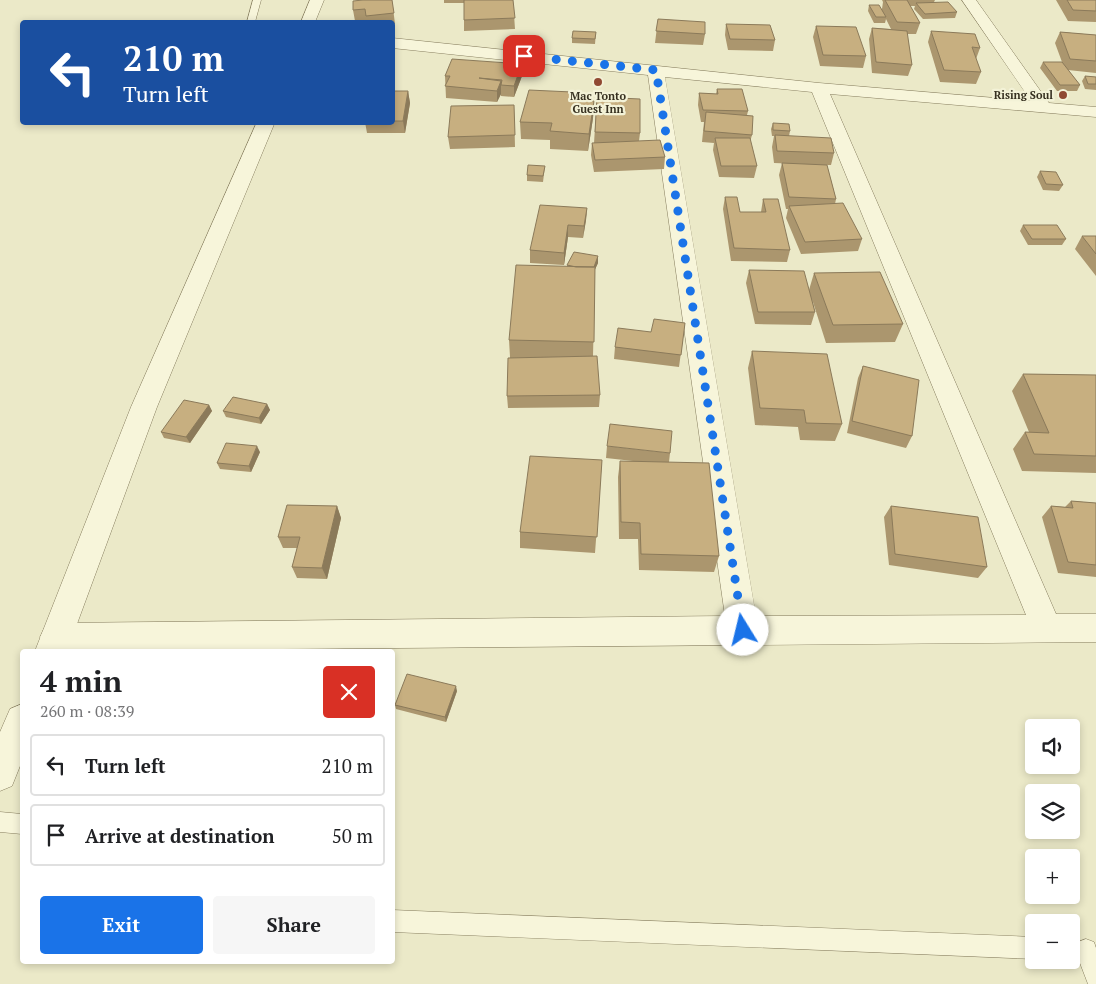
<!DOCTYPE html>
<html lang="en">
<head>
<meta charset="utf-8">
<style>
  :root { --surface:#fff; --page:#f6f6f6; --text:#202124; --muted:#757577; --line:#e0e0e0; --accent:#1a73e8 }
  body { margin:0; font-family:"PT Serif",serif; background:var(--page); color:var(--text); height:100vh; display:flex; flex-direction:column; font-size:19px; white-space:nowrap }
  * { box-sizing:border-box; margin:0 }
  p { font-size:16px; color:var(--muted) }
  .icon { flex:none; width:28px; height:28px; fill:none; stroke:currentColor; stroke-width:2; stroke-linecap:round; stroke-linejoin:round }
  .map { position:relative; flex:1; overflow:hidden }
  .side { position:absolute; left:20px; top:649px; width:375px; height:315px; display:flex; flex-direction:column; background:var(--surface); border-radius:5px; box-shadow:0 2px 8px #0003 }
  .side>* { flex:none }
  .top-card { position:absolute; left:20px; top:20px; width:375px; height:105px; border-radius:5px; box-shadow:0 2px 8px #0003; background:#1a4fa0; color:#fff; overflow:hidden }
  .tools { position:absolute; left:1025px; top:719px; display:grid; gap:10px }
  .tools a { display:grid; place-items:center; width:55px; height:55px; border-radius:5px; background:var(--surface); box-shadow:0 2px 8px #0003; font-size:25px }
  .pin { position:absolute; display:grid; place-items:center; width:42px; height:42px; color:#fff; margin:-21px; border-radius:10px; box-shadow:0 2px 8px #0006 }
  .me { position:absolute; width:55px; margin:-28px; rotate:351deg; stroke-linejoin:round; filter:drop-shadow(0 0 4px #0008) }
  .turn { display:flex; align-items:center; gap:18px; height:105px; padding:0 20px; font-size:22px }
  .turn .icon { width:65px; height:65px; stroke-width:2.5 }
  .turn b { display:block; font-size:35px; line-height:42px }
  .round { display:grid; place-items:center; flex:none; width:52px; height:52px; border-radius:5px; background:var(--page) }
  .summary { display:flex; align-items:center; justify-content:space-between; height:85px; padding:0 20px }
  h1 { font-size:30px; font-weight:700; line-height:38px }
  .cta { display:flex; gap:10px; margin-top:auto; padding:10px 20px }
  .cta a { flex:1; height:58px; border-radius:5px; background:var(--accent); color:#fff; font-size:20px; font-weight:700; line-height:58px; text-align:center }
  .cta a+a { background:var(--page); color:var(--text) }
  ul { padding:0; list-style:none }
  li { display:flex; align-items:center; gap:15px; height:62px; margin:0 10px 8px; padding:0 10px; border:2px solid var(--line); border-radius:5px }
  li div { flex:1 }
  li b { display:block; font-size:19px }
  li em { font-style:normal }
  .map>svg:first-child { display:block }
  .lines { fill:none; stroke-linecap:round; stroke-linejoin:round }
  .service-casing { stroke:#867d5e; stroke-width:1 }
  .minor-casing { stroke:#867d5e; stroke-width:1 }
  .tertiary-casing { stroke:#867d5e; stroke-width:1 }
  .service { fill:#f7f5da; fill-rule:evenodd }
  .minor { fill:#f7f5da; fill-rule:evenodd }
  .tertiary { fill:#f7f5da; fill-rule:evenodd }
  .wall { fill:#ab966e }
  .shaded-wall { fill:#8b7a5a }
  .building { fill:#c7af80; stroke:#8b7a5a }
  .route { stroke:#1a73e8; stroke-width:9; stroke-dasharray:0 16.2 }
  .poi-dot { fill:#904932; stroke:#f3f2d7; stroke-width:2 }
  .labels { text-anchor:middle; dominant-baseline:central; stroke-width:4.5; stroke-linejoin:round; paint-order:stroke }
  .far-poi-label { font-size:11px; font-weight:bold; fill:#373121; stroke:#f3f2d7; text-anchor:end }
</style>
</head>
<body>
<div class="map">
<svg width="1096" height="984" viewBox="0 0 1096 984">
  <rect width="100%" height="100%" fill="#ebe9c8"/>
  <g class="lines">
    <defs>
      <path id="service" d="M 253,0 L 261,0 L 255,22 L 247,22 Z
        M 0,812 L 22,814 L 22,834 L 0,832 Z
        M 392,910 L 1034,937 L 1034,959 L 392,932 Z
        M 1086,939 L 1094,942 L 1096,948 L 1096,984 L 1088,984 L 1075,950 L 1078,942 Z"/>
      <path id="minor" d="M 962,0 L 976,0 L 1049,103 L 1096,107 L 1096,117 L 830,94 L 1056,614 L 1096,614 L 1096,642 L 56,651 L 45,647 L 40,637 L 45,627 L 56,623 L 725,616 L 648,75 L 392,48 L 392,38 L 819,83 L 1031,101 ZM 665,77 L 812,92 L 1026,615 L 756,616 Z"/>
      <path id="tertiary" d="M 310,0 L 324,0 L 315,22 L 301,22 Z
        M 257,122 L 275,122 L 157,407 L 67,651 L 35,651 L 131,407 Z
        M 22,704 L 22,761 L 12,786 L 0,791 L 0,732 L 10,709 Z"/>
    </defs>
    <use href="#service" class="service-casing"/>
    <use href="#minor" class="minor-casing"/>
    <use href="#tertiary" class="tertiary-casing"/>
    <use href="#service" class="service"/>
    <use href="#minor" class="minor"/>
    <use href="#tertiary" class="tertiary"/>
  </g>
  <path class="wall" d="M 392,0 L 395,24 L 392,25 L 392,22 L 367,22 L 367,20 L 355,21 L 353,10 Z
    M 444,0 L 513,0 L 515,29 L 464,31 L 464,3 L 444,3 Z
    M 882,0 L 935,0 L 934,2 L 957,12 L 955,18 L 923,19 L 914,9 L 915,6 L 910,6 L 920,23 L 916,34 L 907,34 L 912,65 L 908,76 L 872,73 L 869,39 L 872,28 L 891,29 L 886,19 L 885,23 L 874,23 L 868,11 L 869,5 L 882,9 L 883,2 Z
    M 1056,0 L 1096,0 L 1096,22 L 1068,21 Z
    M 658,19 L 705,34 L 703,45 L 655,43 Z
    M 726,24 L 775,40 L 773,51 L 728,50 L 725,35 Z
    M 816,26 L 866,56 L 863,68 L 820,66 L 813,37 Z
    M 931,31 L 980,48 L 976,59 L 981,72 L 976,84 L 940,82 L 928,42 Z
    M 596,32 L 595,44 L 572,43 L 572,38 Z
    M 1060,32 L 1096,35 L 1096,73 L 1068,70 L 1080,85 L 1077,91 L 1057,91 L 1040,68 L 1043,62 L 1062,62 L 1055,43 Z
    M 445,76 L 522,76 L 514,97 L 501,96 L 501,94 L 497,102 L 446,98 Z
    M 1085,76 L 1096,77 L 1096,90 L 1085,89 L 1082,81 Z
    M 717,89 L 748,111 L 747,115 L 752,135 L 750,142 L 757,166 L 754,178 L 719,177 L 713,150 L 714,143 L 702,142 L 704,122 L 701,122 L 698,105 L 699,93 L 716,94 Z
    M 392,91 L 408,91 L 410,103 L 405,133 L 367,133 L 365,122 L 392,122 Z
    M 572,92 L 572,100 L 594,101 L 593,118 L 588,151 L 550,149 L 550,140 L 521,139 L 520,122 Z
    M 597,97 L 640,133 L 639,141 L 665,157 L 664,169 L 594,172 L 591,155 L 592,143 L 594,143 Z
    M 514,105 L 515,147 L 450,149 L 448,137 Z
    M 773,123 L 790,131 L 789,136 L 834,153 L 831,165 L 827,165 L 836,199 L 835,204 L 862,239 L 858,251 L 801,254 L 786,218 L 788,209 L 786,209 L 779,175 L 782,163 L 801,164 L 774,163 L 772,147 L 774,136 L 772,136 L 771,129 Z
    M 545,166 L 543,182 L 527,181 L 527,175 Z
    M 1040,171 L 1063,185 L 1059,191 L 1043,190 L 1037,177 Z
    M 725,197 L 740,212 L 761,212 L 763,199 L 790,250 L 787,262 L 731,261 L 723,209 Z
    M 587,208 L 586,220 L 583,238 L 568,237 L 564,265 L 530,263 L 530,250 Z
    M 1023,225 L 1066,239 L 1062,245 L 1028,245 L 1020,231 Z
    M 1082,236 L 1096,236 L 1096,276 L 1075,249 Z
    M 598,263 L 595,269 L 593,356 L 600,395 L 599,407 L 508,408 L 507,396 L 510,357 L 509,340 L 567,267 L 567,265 Z
    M 749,270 L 809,290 L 814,273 L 903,324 L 895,342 L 826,343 L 812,299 L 815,312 L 811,325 L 755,324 L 746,283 Z
    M 685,323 L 679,367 L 614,359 L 615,347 L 651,332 Z
    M 752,351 L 842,424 L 835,441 L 800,440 L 798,427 L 755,425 L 748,368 Z
    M 863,366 L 912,436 L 906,448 L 847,433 L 858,378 Z
    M 1023,374 L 1096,375 L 1096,473 L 1022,471 L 1013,449 L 1025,432 L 1029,432 L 1012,391 Z
    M 267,404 L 270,410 L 261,424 L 226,417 L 223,411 Z
    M 209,405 L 212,411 L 190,443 L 164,438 L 161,432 Z
    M 607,446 L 670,453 L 669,462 L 719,556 L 714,572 L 639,570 L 638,539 L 619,539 L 618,477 L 620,461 L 633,461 L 606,458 Z
    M 260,452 L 251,472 L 220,469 L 217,463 Z
    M 602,460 L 595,553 L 520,548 L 520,532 Z
    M 1071,501 L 1096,503 L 1096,577 L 1058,573 L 1042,517 L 1051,506 L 1065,507 Z
    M 337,506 L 341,518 L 327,579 L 297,578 L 292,567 L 297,548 L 283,548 L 278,537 Z
    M 891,506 L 987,567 L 978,578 L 889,565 L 884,517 Z
    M 457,691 L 446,722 L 396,709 L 395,705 Z"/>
  <path class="shaded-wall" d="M 522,64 L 522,76 L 514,97 L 514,86 Z
    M 501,81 L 501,94 L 497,102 L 497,91 Z
    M 408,91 L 410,103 L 405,133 L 403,121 Z
    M 594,101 L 593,118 L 588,151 L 589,134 Z
    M 587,208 L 586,220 L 583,238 L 584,226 Z
    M 568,225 L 568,237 L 564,265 L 564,253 Z
    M 598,256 L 598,263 L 592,276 L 592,270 Z
    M 267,404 L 270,410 L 261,424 L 259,418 Z
    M 209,405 L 212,411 L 190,443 L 186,437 Z
    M 257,446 L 260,452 L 251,472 L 249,466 Z
    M 337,506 L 341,518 L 327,579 L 322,568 Z
    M 456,686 L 457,691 L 446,722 L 445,717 Z"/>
  <path class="building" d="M 363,0 L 392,0 L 394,13 L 366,16 L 365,9 L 353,10 L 353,1 Z
    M 464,0 L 513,0 L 515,18 L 464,20 Z
    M 885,0 L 907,0 L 920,23 L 897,22 Z
    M 1067,0 L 1096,0 L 1096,11 L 1073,10 Z
    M 948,2 L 957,12 L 925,14 L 916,3 Z
    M 869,5 L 879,5 L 886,17 L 876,17 Z
    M 658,19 L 705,22 L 705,34 L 656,31 Z
    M 726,24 L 770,25 L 775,40 L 730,39 Z
    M 816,26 L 856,27 L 866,56 L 823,55 Z
    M 872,28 L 907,31 L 912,65 L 876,62 Z
    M 573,31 L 596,32 L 595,39 L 572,38 Z
    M 931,31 L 975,34 L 980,48 L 972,47 L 981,72 L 944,70 Z
    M 1060,32 L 1096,35 L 1096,61 L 1070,59 Z
    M 452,59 L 522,64 L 514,86 L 501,85 L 502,80 L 479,78 L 501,81 L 497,91 L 445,86 L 450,76 L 445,76 Z
    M 1043,62 L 1062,62 L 1080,85 L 1060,85 Z
    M 1085,76 L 1096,77 L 1096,84 L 1088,84 Z
    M 717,89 L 742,89 L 748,111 L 703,110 L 699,93 L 718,94 Z
    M 529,90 L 572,92 L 571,100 L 594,101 L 589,134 L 550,131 L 552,123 L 520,122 Z
    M 392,91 L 408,91 L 403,121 L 392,121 Z
    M 597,97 L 640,99 L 640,133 L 595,132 Z
    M 514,105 L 515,135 L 448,137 L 451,106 Z
    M 706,112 L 753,116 L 752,135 L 704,131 Z
    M 773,123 L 789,124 L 790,131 L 773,130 Z
    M 775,135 L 831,138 L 834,153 L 777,151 Z
    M 715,138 L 750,138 L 757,166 L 721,166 Z
    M 660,140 L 665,157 L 595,160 L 592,143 Z
    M 782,163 L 827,165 L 836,199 L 789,197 Z
    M 528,165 L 545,166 L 543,176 L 527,175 Z
    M 1040,171 L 1056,172 L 1063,185 L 1046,184 Z
    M 725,197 L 737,197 L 740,212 L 766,212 L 763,199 L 778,199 L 790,250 L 734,248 Z
    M 843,203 L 862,239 L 805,242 L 789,206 Z
    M 540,205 L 587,208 L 584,226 L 568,225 L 564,253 L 530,250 Z
    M 1023,225 L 1057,225 L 1066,239 L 1032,239 Z
    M 1082,236 L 1096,236 L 1096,254 Z
    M 574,252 L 598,256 L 594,267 L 576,267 L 567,265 Z
    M 516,265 L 595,267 L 594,342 L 509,340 Z
    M 749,270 L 804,271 L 815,312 L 758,312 Z
    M 880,272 L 903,324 L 833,325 L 814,273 Z
    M 654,319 L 685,323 L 681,355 L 615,347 L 618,328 L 651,332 Z
    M 752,351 L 827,354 L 842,424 L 806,423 L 804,410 L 760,408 Z
    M 597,356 L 600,395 L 507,396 L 508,358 Z
    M 863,366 L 919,380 L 912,436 L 852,421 Z
    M 1023,374 L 1096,375 L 1096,456 L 1034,454 L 1025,432 L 1049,433 Z
    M 233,397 L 267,404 L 259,418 L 223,411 Z
    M 184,400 L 209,405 L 186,437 L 161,432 Z
    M 610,424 L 672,431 L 670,453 L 607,446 Z
    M 226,443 L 257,446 L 249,466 L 217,463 Z
    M 530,456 L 602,460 L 597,537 L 520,532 Z
    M 620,461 L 709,463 L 719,556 L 641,554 L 640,523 L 621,522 Z
    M 1071,501 L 1096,503 L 1096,565 L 1068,562 L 1051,506 L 1073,508 Z
    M 287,505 L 337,506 L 322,568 L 292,567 L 300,537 L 278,537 Z
    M 891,506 L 978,517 L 987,567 L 895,554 Z
    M 407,674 L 456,686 L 445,717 L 395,705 Z"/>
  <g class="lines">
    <path class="route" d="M 524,56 L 656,70 L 743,630"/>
  </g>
  <g class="poi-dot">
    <circle cx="598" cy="82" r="5"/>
    <circle cx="1063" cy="95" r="5"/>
  </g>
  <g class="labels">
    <g class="far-poi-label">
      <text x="1053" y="95">Rising Soul</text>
      <text x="598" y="96" text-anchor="middle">Mac Tonto<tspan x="598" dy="13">Guest Inn</tspan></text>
    </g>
  </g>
</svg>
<div class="tools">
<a><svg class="icon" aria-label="sound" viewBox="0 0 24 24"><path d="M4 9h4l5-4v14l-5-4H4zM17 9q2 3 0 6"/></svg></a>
<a><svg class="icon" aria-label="layers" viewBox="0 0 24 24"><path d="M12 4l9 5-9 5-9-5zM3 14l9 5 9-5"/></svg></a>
<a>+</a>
<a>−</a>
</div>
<div class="pin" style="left:524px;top:56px;background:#d93025"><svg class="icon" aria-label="arrive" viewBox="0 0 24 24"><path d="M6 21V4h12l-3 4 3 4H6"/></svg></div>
<svg class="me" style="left:743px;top:630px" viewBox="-20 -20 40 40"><circle r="19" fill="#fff"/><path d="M0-13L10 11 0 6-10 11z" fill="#1a73e8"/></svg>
<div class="top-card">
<div class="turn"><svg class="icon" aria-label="left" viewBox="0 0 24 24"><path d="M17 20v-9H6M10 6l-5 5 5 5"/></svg><div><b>210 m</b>Turn left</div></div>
</div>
<section class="side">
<div class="summary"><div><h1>4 min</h1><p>260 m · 08:39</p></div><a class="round" style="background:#d93025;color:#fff"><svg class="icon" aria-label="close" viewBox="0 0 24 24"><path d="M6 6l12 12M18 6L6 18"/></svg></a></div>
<ul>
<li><svg class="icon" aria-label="left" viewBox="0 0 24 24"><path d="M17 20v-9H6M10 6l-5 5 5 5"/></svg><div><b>Turn left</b></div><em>210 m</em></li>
<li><svg class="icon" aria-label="arrive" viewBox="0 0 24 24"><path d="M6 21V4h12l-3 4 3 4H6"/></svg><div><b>Arrive at destination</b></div><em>50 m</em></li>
</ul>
<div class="cta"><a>Exit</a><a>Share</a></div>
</section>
</div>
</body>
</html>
